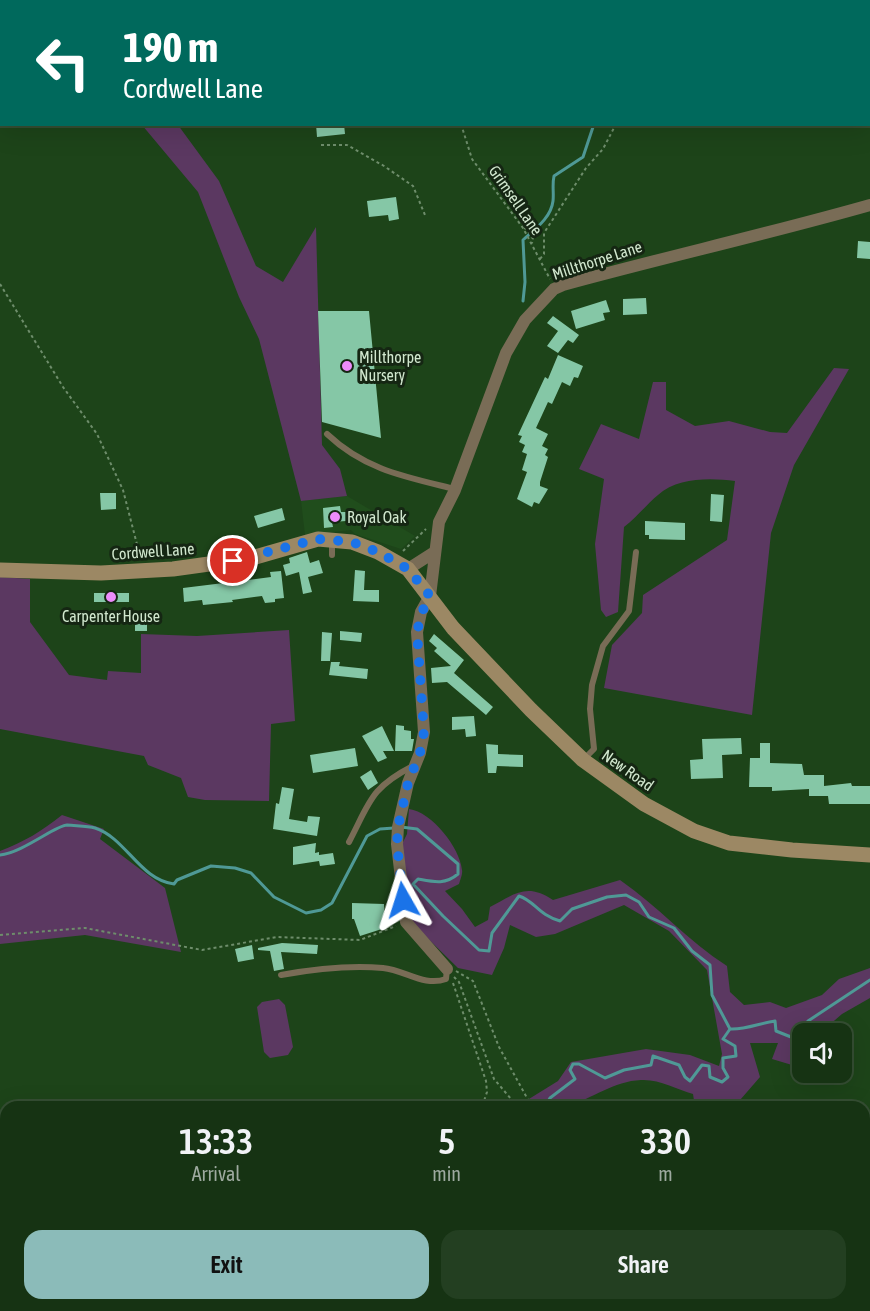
<!DOCTYPE html>
<html lang="en">
<head>
<meta charset="utf-8">
<style>
  :root { --surface:#163313; --page:#233f21; --text:#f1f3f6; --muted:#9eaaa0; --line:#354e33; --accent:#8bbbb9 }
  body { margin:0; font-family:"Asap Condensed",sans-serif; background:var(--page); color:var(--text); height:100vh; display:flex; flex-direction:column; font-size:22px; white-space:nowrap }
  * { box-sizing:border-box; margin:0 }
  p { font-size:20px; color:var(--muted) }
  .icon { flex:none; width:33px; height:33px; fill:none; stroke:currentColor; stroke-width:2; stroke-linecap:round; stroke-linejoin:round }
  .map { position:relative; flex:1; overflow:hidden }
  .details { position:absolute; left:0px; top:1101px; width:870px; height:210px; display:flex; flex-direction:column; background:var(--surface); border-radius:18px 18px 0 0; box-shadow:0 6px 24px #0002,0 0 0 2px var(--line) }
  .details>* { flex:none }
  .banner { position:absolute; left:0px; top:0px; width:870px; height:126px; box-shadow:0 6px 24px #0002,0 0 0 2px var(--line); background:#00695c; color:#fff; overflow:hidden }
  .fabs { position:absolute; left:792px; top:1023px; display:grid; gap:12px }
  .fabs a { display:grid; place-items:center; width:60px; height:60px; border-radius:12px; background:var(--surface); box-shadow:0 6px 24px #0002,0 0 0 2px var(--line); font-size:30px }
  .pin { position:absolute; display:grid; place-items:center; width:51px; height:51px; color:#fff; margin:-26px; border:3px solid #fff; border-radius:50%; box-shadow:0 2px 6px #0007 }
  .me { position:absolute; width:66px; margin:-33px; rotate:354deg; stroke-linejoin:round; filter:drop-shadow(0 0 4px #0008) }
  .turn { display:flex; align-items:center; gap:21px; height:126px; padding:0 24px; font-size:27px }
  .turn .icon { width:78px; height:78px; stroke-width:2.5 }
  .turn b { display:block; font-size:42px; line-height:51px }
  .eta { display:flex; justify-content:space-evenly; align-items:center; height:102px; text-align:center }
  .eta b { font-size:36px; font-weight:600; line-height:42px }
  .button { display:flex; gap:12px; margin-top:auto; padding:12px 24px }
  .button a { flex:1; height:69px; border-radius:18px; background:var(--accent); color:#111; font-size:24px; font-weight:600; line-height:69px; text-align:center }
  .button a+a { background:var(--page); color:var(--text) }
  .map>svg:first-child { display:block }
  .built { fill:#204d1c }
  .green { fill:#5b3861 }
  .lines { fill:none; stroke-linecap:round; stroke-linejoin:round }
  .stream { stroke:#4f9996; stroke-width:3 }
  .building { fill:#85c7a6 }
  .path { stroke:#6e8d6b; stroke-width:2; stroke-dasharray:3 3; stroke-linecap:butt }
  .service { stroke:#796c56; stroke-width:6 }
  .minor { stroke:#796c56; stroke-width:12 }
  .secondary { stroke:#9c8864; stroke-width:15 }
  .route { stroke:#1a73e8; stroke-width:10; stroke-dasharray:0 18 }
  .poi-dot { fill:#ec8cfb; stroke:#152613; stroke-width:2 }
  .labels { text-anchor:middle; dominant-baseline:central; stroke-width:6; stroke-linejoin:round; paint-order:stroke }
  .street-label { font-size:16px; fill:#d1e7ce; stroke:#152613 }
  .poi-label { font-size:16px; fill:#d1e7ce; stroke:#152613; text-anchor:start }
</style>
</head>
<body>
<div class="map">
<svg width="870" height="1311" viewBox="0 0 870 1311">
  <rect width="100%" height="100%" fill="#1d4419"/>
  <path class="built" d="M 347,496 L 415,536 L 401,549 L 355,534 L 351,530 L 305,535 L 301,501 Z"/>
  <path class="green" d="M 142,125 L 178,125 L 219,181 L 256,266 L 283,282 L 316,227 L 322,445 L 340,469 L 347,496 L 301,501 L 259,339 L 239,297 L 198,192 Z
    M 834,368 L 849,369 L 794,465 L 771,533 L 752,715 L 604,688 L 612,645 L 642,613 L 643,595 L 727,540 L 735,481 C 711,478 678,477 658,495 C 646,505 637,517 624,527 L 618,612 L 606,617 L 601,610 L 595,544 L 604,479 L 579,469 L 601,424 L 639,439 L 653,382 L 666,382 L 666,410 L 695,426 L 729,421 L 770,432 L 787,433 Z
    M 0,577 L 30,579 L 30,622 L 69,675 L 107,680 L 108,671 L 141,673 L 141,634 L 197,636 L 289,630 L 295,721 L 271,724 L 269,801 L 205,800 L 188,797 L 181,778 L 148,765 L 144,756 L 0,729 Z
    M 409,809 C 432,812 460,848 462,870 C 463,874 460,880 459,884 L 445,891 L 462,909 L 475,927 L 488,920 L 490,907 C 516,893 527,883 553,900 L 620,880 C 658,906 688,941 727,966 L 730,992 L 744,1005 L 770,1002 L 786,1008 L 822,995 L 839,979 L 870,968 L 870,998 L 842,1014 L 820,1033 L 802,1034 L 802,1068 L 772,1059 L 778,1043 L 750,1043 L 760,1077 L 734,1107 L 695,1107 L 693,1094 C 675,1089 660,1079 641,1080 C 614,1081 592,1099 567,1106 C 553,1111 532,1107 516,1107 L 558,1081 L 571,1062 L 646,1049 L 690,1055 L 719,1066 L 722,1054 L 707,970 L 669,931 L 624,905 L 555,934 L 536,937 L 510,925 L 504,948 L 492,975 L 458,968 L 409,920 L 401,846 L 407,834 Z
    M 62,815 L 104,829 L 100,839 L 165,888 L 181,952 L 85,935 L 0,944 L 0,851 C 24,842 42,831 62,815 Z
    M 279,999 L 285,1005 L 293,1047 L 288,1055 L 270,1058 L 264,1052 L 257,1007 L 262,1002 Z
    M 6,1291 L 6,1305 L 71,1305 L 80,1311 L 0,1311 L 0,1296 Z
    M 571,1305 L 571,1311 L 483,1311 L 477,1306 Z"/>
  <g class="lines">
    <path class="stream" d="M 523,301 L 525,282 L 523,240 C 535,229 551,218 553,201 C 554,193 552,185 554,176 L 583,157 L 594,124
      M 401,827 L 417,829 L 458,864 L 458,874 C 445,885 434,882 418,879 L 413,884 L 443,916 L 479,950 L 489,951 L 492,933 L 519,896 C 535,901 538,915 560,921 L 572,909 L 607,897 L 626,895 L 639,902 L 649,917 L 674,928 L 692,951 L 710,965 L 712,995 L 730,1029
      M 0,855 C 22,853 56,825 67,825 C 76,826 87,826 95,828 C 126,838 140,880 174,884 L 177,880 L 211,866 L 235,868 L 251,873 L 274,897 L 306,913 L 321,910 L 332,903 L 367,836 L 380,829 L 394,828
      M 730,1029 C 745,1030 760,1023 775,1021 L 776,1031 L 791,1037 L 801,1035 L 808,1021 L 870,980
      M 545,1107 L 550,1098 L 575,1079 L 570,1070 L 573,1064 L 579,1064 L 605,1078 L 624,1070 L 651,1065 L 653,1056 L 679,1065 L 685,1077 L 690,1081 L 702,1065 L 709,1066 L 710,1077 L 722,1082 L 728,1077 L 723,1068 L 723,1058 L 736,1056 L 735,1046 L 723,1039 L 730,1029
      M 42,1305 L 45,1311
      M 0,1310 L 9,1305
      M 183,1311 L 189,1305
      M 519,1311 L 519,1305"/>
  </g>
  <path class="building" d="M 316,124 L 344,124 L 345,134 L 317,137 Z
    M 396,197 L 399,219 L 389,221 L 388,215 L 369,217 L 367,201 Z
    M 858,241 L 870,242 L 870,259 L 857,258 Z
    M 646,298 L 647,314 L 623,315 L 623,299 Z
    M 606,300 L 610,312 L 603,313 L 605,320 L 576,329 L 571,311 Z
    M 318,311 L 369,311 L 381,438 L 322,422 Z
    M 553,316 L 579,335 L 573,343 L 568,340 L 558,353 L 547,346 L 558,331 L 547,323 Z
    M 558,355 L 583,366 L 578,378 L 574,377 L 570,386 L 562,382 L 552,404 L 548,402 L 536,428 L 548,434 L 542,446 L 548,449 L 545,455 L 548,457 L 540,482 L 540,486 L 548,489 L 539,504 L 534,502 L 532,507 L 517,499 L 527,472 L 522,470 L 527,454 L 522,452 L 525,445 L 519,442 L 522,436 L 518,435 L 545,377 L 548,379 Z
    M 100,493 L 116,493 L 116,509 L 101,510 Z
    M 711,494 L 724,495 L 722,522 L 710,521 Z
    M 340,506 L 341,512 L 346,512 L 346,521 L 332,522 L 333,527 L 324,528 L 323,508 Z
    M 282,508 L 285,520 L 258,528 L 254,516 Z
    M 645,521 L 685,523 L 685,540 L 649,539 L 649,535 L 645,535 Z
    M 307,552 L 310,563 L 319,560 L 323,573 L 308,577 L 312,592 L 303,594 L 299,572 L 286,576 L 283,565 L 290,563 L 289,558 Z
    M 355,570 L 365,571 L 364,590 L 379,590 L 379,602 L 353,601 Z
    M 281,571 L 284,598 L 275,599 L 275,602 L 265,603 L 262,596 L 232,600 L 233,602 L 203,605 L 202,600 L 184,602 L 183,588 L 271,577 L 270,572 Z
    M 94,593 L 129,593 L 129,602 L 94,602 Z
    M 135,611 L 147,611 L 147,631 L 135,631 Z
    M 340,631 L 362,633 L 361,642 L 340,640 Z
    M 322,632 L 332,633 L 330,661 L 321,661 Z
    M 434,634 L 464,660 L 454,673 L 493,707 L 486,715 L 447,682 L 432,683 L 431,668 L 451,666 L 434,651 L 437,648 L 429,641 Z
    M 331,662 L 340,662 L 339,666 L 368,669 L 367,679 L 329,675 Z
    M 474,716 L 476,736 L 466,737 L 465,729 L 452,730 L 452,717 Z
    M 396,725 L 404,726 L 404,730 L 411,731 L 411,739 L 414,739 L 412,751 L 395,751 Z
    M 382,726 L 394,751 L 383,751 L 387,758 L 378,762 L 362,736 Z
    M 741,738 L 742,754 L 722,755 L 723,778 L 691,779 L 690,760 L 703,759 L 702,739 Z
    M 760,743 L 770,743 L 770,763 L 802,764 L 804,775 L 824,775 L 824,786 L 851,783 L 852,786 L 870,786 L 870,804 L 829,804 L 828,796 L 809,796 L 809,789 L 772,791 L 772,787 L 749,787 L 750,758 L 760,758 Z
    M 486,744 L 498,745 L 498,754 L 523,755 L 523,767 L 497,766 L 496,773 L 488,773 Z
    M 355,748 L 358,766 L 313,773 L 310,755 Z
    M 371,770 L 378,783 L 368,790 L 360,777 Z
    M 282,787 L 294,789 L 289,819 L 307,822 L 308,816 L 320,817 L 317,836 L 273,829 L 276,803 L 279,804 Z
    M 316,843 L 315,853 L 319,852 L 319,855 L 333,853 L 335,864 L 320,866 L 319,861 L 293,865 L 293,847 Z
    M 352,903 L 384,904 L 385,928 L 360,936 L 354,919 L 352,919 Z
    M 282,943 L 318,945 L 317,954 L 281,952 L 284,969 L 274,971 L 270,951 L 258,950 L 258,948 Z
    M 252,945 L 254,959 L 238,962 L 235,949 Z"/>
  <g class="lines">
    <path class="path" d="M 463,2 L 464,0
      M 635,2 L 635,0
      M 461,124 L 472,159 L 523,228 L 550,279
      M 321,145 L 347,145 L 384,166 L 413,186 L 425,215
      M 524,228 L 527,229 L 533,239 L 532,243
      M 540,259 L 544,254 L 544,233 L 586,168 L 603,149 L 616,124
      M 0,284 L 63,387 L 97,434 L 123,490 L 141,560
      M 403,551 L 426,529
      M 0,935 L 85,928 L 202,950 L 277,937 L 360,940 L 396,926
      M 456,971 L 473,981 L 499,1047 L 532,1107
      M 454,977 L 459,982 L 494,1079 L 518,1107
      M 453,983 L 486,1081 L 487,1092 L 482,1107
      M 583,1305 L 583,1311
      M 319,1311 L 333,1305
      M 404,1311 L 405,1305
      M 561,1311 L 561,1305"/>
    <path class="service" d="M 327,434 C 365,470 406,477 455,489
      M 332,540 L 332,555
      M 583,760 L 594,749 L 590,709 L 592,685 L 603,646 L 629,611 L 636,552
      M 349,842 C 370,802 370,788 413,766
      M 281,975 C 314,969 349,965 383,968 C 405,970 424,987 446,979 L 447,969"/>
    <path class="minor" d="M 408,569 L 433,553
      M 447,969 L 406,922 L 397,844 L 398,827 L 408,783 L 420,753 L 424,732 L 417,632 L 421,612 L 430,596 L 439,522 L 455,490 L 506,353 L 525,320 L 554,289 L 563,285 C 665,257 768,234 870,205"/>
    <path class="secondary" d="M 0,570 L 101,573 L 173,569 L 252,558 L 318,539 L 352,542 L 378,552 L 408,569 L 453,628 L 531,710 L 583,760 L 644,804 L 694,831 L 729,843 L 792,850 L 870,855"/>
  </g>
  <g class="lines">
    <path class="route" d="M 233,561 L 318,539 L 352,542 L 378,552 L 408,569 L 430,596 L 422,612 L 417,632 L 424,732 L 420,753 L 408,783 L 398,827 L 397,844 L 403,900"/>
  </g>
  <g class="poi-dot">
    <circle cx="347" cy="366" r="6"/>
    <circle cx="335" cy="517" r="6"/>
    <circle cx="111" cy="597" r="6"/>
  </g>
  <g class="labels">
    <g class="street-label">
      <text transform="translate(516 200) rotate(55)">Grimsell Lane</text>
      <text transform="translate(597 260) rotate(-18)">Millthorpe Lane</text>
      <text transform="translate(153 551) rotate(-4)">Cordwell Lane</text>
      <text transform="translate(628 770) rotate(35)">New Road</text>
    </g>
    <g class="poi-label">
      <text x="359" y="357">Millthorpe<tspan x="359" dy="18">Nursery</tspan></text>
      <text x="347" y="517">Royal Oak</text>
      <text x="111" y="616" text-anchor="middle">Carpenter House</text>
    </g>
  </g>
</svg>
<div class="fabs">
<a><svg class="icon" aria-label="sound" viewBox="0 0 24 24"><path d="M4 9h4l5-4v14l-5-4H4zM17 9q2 3 0 6"/></svg></a>
</div>
<div class="pin" style="left:233px;top:561px;background:#d93025"><svg class="icon" aria-label="arrive" viewBox="0 0 24 24"><path d="M6 21V4h12l-3 4 3 4H6"/></svg></div>
<svg class="me" style="left:403px;top:900px" viewBox="-20 -20 40 40"><path d="M0-17L14 15 0 8-14 15z" fill="#1a73e8" stroke="#fff" stroke-width="4"/></svg>
<div class="banner">
<div class="turn"><svg class="icon" aria-label="left" viewBox="0 0 24 24"><path d="M17 20v-9H6M10 6l-5 5 5 5"/></svg><div><b>190 m</b>Cordwell Lane</div></div>
</div>
<section class="details">
<div class="eta">
<div><b>13:33</b><p>Arrival</p></div>
<div><b>5</b><p>min</p></div>
<div><b>330</b><p>m</p></div>
</div>
<div class="button"><a>Exit</a><a>Share</a></div>
</section>
</div>
</body>
</html>
